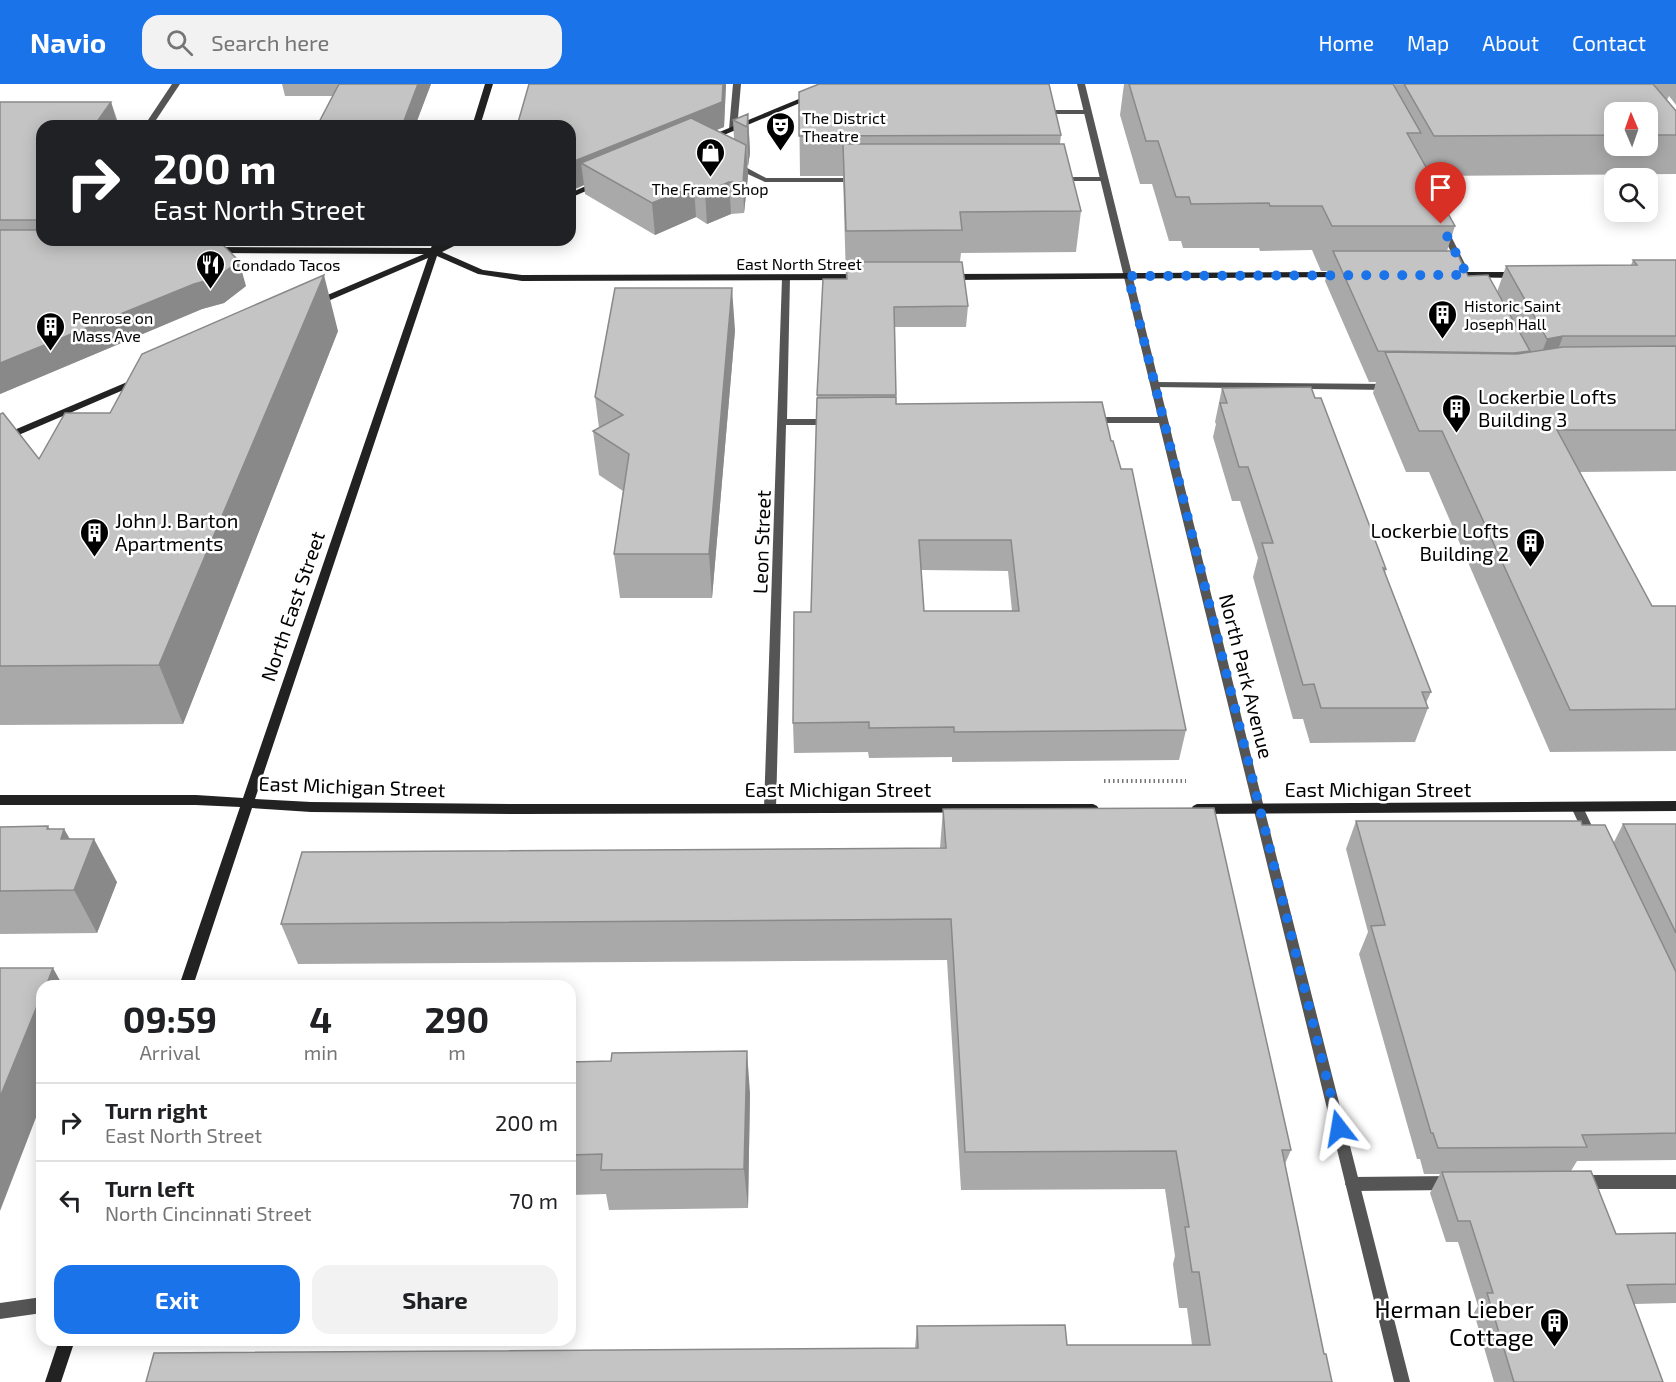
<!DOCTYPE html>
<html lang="en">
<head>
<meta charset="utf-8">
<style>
  :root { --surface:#fff; --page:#f2f2f2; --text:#202124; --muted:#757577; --line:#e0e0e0; --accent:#1a73e8 }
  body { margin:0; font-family:"Exo 2",sans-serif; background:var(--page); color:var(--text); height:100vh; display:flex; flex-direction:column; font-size:22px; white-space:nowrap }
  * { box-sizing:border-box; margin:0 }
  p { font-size:20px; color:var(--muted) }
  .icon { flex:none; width:33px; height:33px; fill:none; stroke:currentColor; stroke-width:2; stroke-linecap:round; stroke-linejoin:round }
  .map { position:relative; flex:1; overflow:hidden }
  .sheet { position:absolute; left:36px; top:896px; width:540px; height:366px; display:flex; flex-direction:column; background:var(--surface); border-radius:18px; box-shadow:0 3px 15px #0003 }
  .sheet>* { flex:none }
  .banner { position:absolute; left:36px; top:36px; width:540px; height:126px; border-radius:18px; box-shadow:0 3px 15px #0003; background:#202124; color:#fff; overflow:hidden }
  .needle { width:39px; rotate:358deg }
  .fabs { position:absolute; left:1604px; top:18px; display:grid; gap:12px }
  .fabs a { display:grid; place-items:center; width:54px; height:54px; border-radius:12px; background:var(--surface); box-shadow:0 3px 15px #0003; font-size:30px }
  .pin { position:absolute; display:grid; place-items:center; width:51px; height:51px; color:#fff; margin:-62px -26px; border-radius:50% 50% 50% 0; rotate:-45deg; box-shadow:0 0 6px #0007 }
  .pin .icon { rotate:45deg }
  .me { position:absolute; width:66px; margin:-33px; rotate:346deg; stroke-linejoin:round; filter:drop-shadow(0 0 4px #0008) }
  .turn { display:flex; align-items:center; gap:21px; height:126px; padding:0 18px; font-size:27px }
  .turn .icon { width:78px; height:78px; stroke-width:2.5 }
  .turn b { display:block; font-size:42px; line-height:51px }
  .eta { display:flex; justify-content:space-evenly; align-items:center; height:102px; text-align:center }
  .eta b { font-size:36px; font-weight:700; line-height:42px }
  .action { display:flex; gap:12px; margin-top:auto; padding:12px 18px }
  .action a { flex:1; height:69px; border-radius:18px; background:var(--accent); color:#fff; font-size:24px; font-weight:700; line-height:69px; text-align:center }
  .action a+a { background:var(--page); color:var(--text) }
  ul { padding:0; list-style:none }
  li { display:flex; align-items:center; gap:18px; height:78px; padding:0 18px; border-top:2px solid var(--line) }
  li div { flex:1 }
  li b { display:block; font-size:22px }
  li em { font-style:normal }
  header { display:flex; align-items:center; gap:36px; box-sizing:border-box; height:84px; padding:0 30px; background:var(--accent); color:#fff }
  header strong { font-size:28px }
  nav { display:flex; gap:33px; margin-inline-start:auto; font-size:21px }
  .search { width:420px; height:54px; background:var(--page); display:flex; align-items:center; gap:15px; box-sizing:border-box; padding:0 21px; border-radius:18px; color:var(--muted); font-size:22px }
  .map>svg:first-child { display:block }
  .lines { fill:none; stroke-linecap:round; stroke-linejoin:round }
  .path { stroke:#777; stroke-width:4; stroke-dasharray:1.5 3; stroke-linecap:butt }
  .service { fill:#555; fill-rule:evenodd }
  .minor { fill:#555; fill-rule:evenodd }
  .secondary { fill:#222; fill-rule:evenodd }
  .wall { fill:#a9a9a9; fill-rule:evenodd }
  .shaded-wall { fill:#898989 }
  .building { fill:#c4c4c4; stroke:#898989; stroke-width:1.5; fill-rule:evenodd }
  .route { stroke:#1a73e8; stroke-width:10; stroke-dasharray:0 18 }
  .labels { text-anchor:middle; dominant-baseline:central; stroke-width:5; stroke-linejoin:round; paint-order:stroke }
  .far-poi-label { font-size:16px; fill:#000; stroke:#fff; text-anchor:start }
  .far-street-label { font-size:16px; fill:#000; stroke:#fff }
  .poi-label { font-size:20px; fill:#000; stroke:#fff; text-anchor:start }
  .street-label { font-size:20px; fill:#000; stroke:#fff }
  .near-poi-label { font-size:24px; fill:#000; stroke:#fff; text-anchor:end }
</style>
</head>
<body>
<header>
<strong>Navio</strong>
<div class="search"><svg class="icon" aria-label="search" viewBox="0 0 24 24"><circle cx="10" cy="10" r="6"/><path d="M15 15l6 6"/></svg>Search here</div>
<nav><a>Home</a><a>Map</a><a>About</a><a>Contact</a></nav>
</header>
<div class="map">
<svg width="1676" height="1298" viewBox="0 0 1676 1298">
  <rect width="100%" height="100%" fill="#fff"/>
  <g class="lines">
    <path class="path" d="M 1104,697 L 1186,697"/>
    <path class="service" d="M 733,0 L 741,0 L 737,45 L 733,47 L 729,45 Z
      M 1037,26 L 1088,26 L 1092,28 L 1088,30 L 1037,30 Z
      M 730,78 L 736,78 L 766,94 L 859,94 L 863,96 L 859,98 L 765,98 L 730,82 Z
      M 1053,93 L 1104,93 L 1108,95 L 1104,97 L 1053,97 Z
      M 1155,298 L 1390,300 L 1395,303 L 1390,306 L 1152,303 L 1152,299 Z
      M 1577,718 L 1581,720 L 1583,723 L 1598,755 L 1597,758 L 1587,758 L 1586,755 L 1571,723 L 1573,720 Z
      M 1579,1091 L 1676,1091 L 1676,1105 L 1579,1105 L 1574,1103 L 1571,1098 L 1574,1093 Z
      M 1451,1092 L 1456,1094 L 1459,1099 L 1456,1104 L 1451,1106 L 1353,1107 L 1348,1105 L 1345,1100 L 1348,1095 L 1353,1093 Z"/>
    <path class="minor" d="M 172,0 L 180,0 L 152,42 L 144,42 Z
      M 1077,0 L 1085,0 L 1257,696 L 1410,1298 L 1394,1298 L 1159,339 L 1090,339 L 1085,336 L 1090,333 L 1158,333 Z
      M 1440,142 L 1447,144 L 1466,182 L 1465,184 L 1458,182 L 1439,144 Z
      M 786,191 L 790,194 L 787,335 L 832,335 L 837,338 L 832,341 L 786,341 L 776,724 L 774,727 L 766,727 L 764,724 L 782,194 Z
      M 42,1213 L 42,1229 L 0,1235 L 0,1219 Z"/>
    <path class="secondary" d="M 485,0 L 493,0 L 480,42 L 472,42 Z
      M 835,0 L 845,0 L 712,56 L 705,54 Z
      M 595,98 L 602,100 L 570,114 L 570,109 Z
      M 434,156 L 442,156 L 440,162 L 455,156 L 466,156 L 442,168 L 483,186 L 522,191 L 862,190 L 866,193 L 862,196 L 522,197 L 478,190 L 437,172 L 255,715 L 311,718 L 521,720 L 1093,720 L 1097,722 L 1099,725 L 1097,728 L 521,730 L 311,728 L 252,724 L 193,902 L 179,902 L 240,723 L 196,721 L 0,721 L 0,711 L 196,711 L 243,714 L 428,174 L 314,223 L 310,220 L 311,218 L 424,170 L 212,169 L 208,166 L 212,163 L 431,164 Z
      M 1342,188 L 1346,191 L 1345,193 L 948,196 L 944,193 L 948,190 Z
      M 1452,188 L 1519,188 L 1523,191 L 1519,194 L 1449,193 L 1448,191 Z
      M 139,293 L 144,296 L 142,298 L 0,359 L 0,352 Z
      M 1676,717 L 1676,727 L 1197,730 L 1193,728 L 1191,725 L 1193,722 L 1197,720 Z
      M 59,1256 L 75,1256 L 61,1298 L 45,1298 Z"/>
  </g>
  <path class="wall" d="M 282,0 L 431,0 L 415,42 L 333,12 L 285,12 Z
    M 529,0 L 726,0 L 724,43 L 716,46 L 734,55 L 733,36 L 748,30 L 750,69 L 748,82 L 747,81 L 748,92 L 744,129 L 731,130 L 707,140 L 696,133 L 655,151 L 585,110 L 584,101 L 575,105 L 570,102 L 570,42 Z
    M 1124,0 L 1676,0 L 1676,21 L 1669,12 L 1667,16 L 1676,27 L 1676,90 L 1431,92 L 1441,110 L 1440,115 L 1455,142 L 1447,167 L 1468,192 L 1497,208 L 1506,182 L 1631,181 L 1633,176 L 1676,176 L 1676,387 L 1579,388 L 1652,522 L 1676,522 L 1676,667 L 1550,668 L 1429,388 L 1406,388 L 1373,309 L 1376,298 L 1369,298 L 1325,197 L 1328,187 L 1321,187 L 1312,166 L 1260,167 L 1259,164 L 1183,164 L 1181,157 L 1169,157 L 1152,100 L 1140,100 L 1120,31 ZM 1614,28 L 1647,28 L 1647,62 L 1614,62 Z
    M 799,8 L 1061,51 L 1060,60 L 1081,127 L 1076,168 L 961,169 L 960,178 L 968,222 L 966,243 L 895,243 L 896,320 L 1111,357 L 1186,646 L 1179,676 L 952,678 L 952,673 L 869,674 L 868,668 L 794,669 L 793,639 L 811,528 L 817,314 L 823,195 L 846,195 L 843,92 L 800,92 ZM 921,486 L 1008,487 L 1012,527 L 924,527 Z
    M 0,18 L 111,18 L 119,41 L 42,42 L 42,156 L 246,202 L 224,219 L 202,225 L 0,310 Z
    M 735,246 L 712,514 L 620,514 L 614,470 L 623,407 L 599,391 L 593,347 L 599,344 L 595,313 Z
    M 338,247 L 183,640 L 0,641 L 0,330 L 39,375 L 110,329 Z
    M 1222,304 L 1386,485 L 1385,489 L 1431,608 L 1426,619 L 1428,624 L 1415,658 L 1310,659 L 1303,635 L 1293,635 L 1253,493 L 1258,474 L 1240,417 L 1232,417 L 1213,353 L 1216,340 L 1215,338 Z
    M 943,725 L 1291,1066 L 1285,1080 L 1324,1270 L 915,1264 L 917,1242 L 1067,1261 L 1192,1261 L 1187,1224 L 1179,1224 L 1173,1180 L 1175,1172 L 1165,1105 L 961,1106 L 947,876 L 298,880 L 281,840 L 940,764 Z
    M 1356,737 L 1582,741 L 1614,758 L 1623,740 L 1676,740 L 1676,1076 L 1577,1077 L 1571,1087 L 1616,1150 L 1676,1149 L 1676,1219 L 1634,1220 L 1663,1298 L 1494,1298 L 1474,1229 L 1478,1222 L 1458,1158 L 1446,1158 L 1430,1109 L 1440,1090 L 1424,1090 L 1420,1075 L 1417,1075 L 1359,870 L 1368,848 L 1346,765 Z
    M 48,742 L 50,745 L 64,745 L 70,755 L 117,798 L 97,849 L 0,850 L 0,743 Z
    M 570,978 L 750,1009 L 748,1124 L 609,1126 L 606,1110 L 570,1111 Z"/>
  <path class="shaded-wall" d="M 418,0 L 431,0 L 415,42 L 402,42 Z
    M 723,0 L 726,0 L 724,43 L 605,92 L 581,79 L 584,101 L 575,105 L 572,78 Z
    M 111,18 L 118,42 L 94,42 Z
    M 748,30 L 750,69 L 748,82 L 747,43 Z
    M 746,61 L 748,92 L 744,129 L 743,98 Z
    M 729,98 L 731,130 L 707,140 L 705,108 Z
    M 694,102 L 696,133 L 655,151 L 652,119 Z
    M 239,177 L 246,202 L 224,219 L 202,225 L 0,310 L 0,279 Z
    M 324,191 L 338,247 L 183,640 L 159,581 Z
    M 732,204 L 735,246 L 712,514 L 709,470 Z
    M 1563,252 L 1548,293 L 1532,295 L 1547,255 Z
    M 64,745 L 84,781 L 94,755 L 117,798 L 97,849 L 74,806 L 61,755 Z
    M 53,884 L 63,902 L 46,902 Z
    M 42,910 L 42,1018 L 0,1127 L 0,1013 Z
    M 747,967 L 750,1009 L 748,1124 L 744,1085 Z"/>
  <path class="building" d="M 339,0 L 418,0 L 402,42 L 317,42 Z
    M 529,0 L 723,0 L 722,18 L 572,78 L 570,77 L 570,42 L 517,42 Z
    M 819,0 L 1049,0 L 1061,51 L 799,52 L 799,8 Z
    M 1129,0 L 1393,0 L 1421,49 L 1407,49 L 1441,110 L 1437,110 L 1455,142 L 1332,142 L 1322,122 L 1270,122 L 1269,119 L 1191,120 L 1189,113 L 1176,113 L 1158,57 L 1146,57 Z
    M 1404,0 L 1653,0 L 1676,27 L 1676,51 L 1647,51 L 1647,28 L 1614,28 L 1614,51 L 1434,52 Z
    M 0,18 L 111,18 L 94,42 L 42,42 L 42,136 L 0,136 Z
    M 748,30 L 747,43 L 733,36 Z
    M 691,34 L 746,61 L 743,98 L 729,98 L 705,108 L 694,102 L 652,119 L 581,79 Z
    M 843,60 L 1064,60 L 1081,127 L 960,128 L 962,146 L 846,147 Z
    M 0,146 L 42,146 L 42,156 L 218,156 L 239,177 L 216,194 L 194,200 L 0,279 Z
    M 1333,167 L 1456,167 L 1468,192 L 1488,191 L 1530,267 L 1514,269 L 1378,267 Z
    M 1633,176 L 1676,176 L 1676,252 L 1563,252 L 1547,255 L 1506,182 L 1637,181 Z
    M 846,178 L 962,178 L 968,222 L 894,223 L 896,311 L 817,311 L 823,195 L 847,195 Z
    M 324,191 L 159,581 L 0,582 L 0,330 L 3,329 L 39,375 L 65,329 L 110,329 L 142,270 Z
    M 615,204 L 732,204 L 709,470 L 614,470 L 629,370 L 593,347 L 623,331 L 595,313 Z
    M 1676,262 L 1676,346 L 1557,346 L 1652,522 L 1676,522 L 1676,625 L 1570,626 L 1442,347 L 1419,347 L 1385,268 L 1517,270 L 1563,263 Z
    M 1311,303 L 1315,314 L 1321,314 L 1386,485 L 1383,484 L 1431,608 L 1422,608 L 1428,624 L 1321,624 L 1314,600 L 1303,601 L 1262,459 L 1273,459 L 1248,383 L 1239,383 L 1220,319 L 1227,319 L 1222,304 Z
    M 896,313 L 896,320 L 1102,318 L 1111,357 L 1113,357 L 1121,385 L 1132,385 L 1186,646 L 954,648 L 954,643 L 869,644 L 869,638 L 793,639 L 794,528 L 811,528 L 817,314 ZM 919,456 L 1011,456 L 1019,527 L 924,527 Z
    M 1214,724 L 1291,1066 L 1282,1066 L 1324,1270 L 1326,1270 L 1332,1298 L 146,1298 L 154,1269 L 918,1264 L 917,1242 L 1065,1241 L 1067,1261 L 1210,1261 L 1199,1188 L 1192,1188 L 1185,1143 L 1189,1143 L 1176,1067 L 965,1068 L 951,835 L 281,840 L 302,768 L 946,764 L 943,725 Z
    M 1356,737 L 1581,737 L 1582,741 L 1605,741 L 1676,888 L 1676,1049 L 1582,1051 L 1587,1063 L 1438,1064 L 1433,1049 L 1431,1049 L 1371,842 L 1385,841 Z
    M 1623,740 L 1676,740 L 1676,849 Z
    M 48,742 L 47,745 L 64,745 L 61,755 L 94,755 L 74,806 L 0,807 L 0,743 Z
    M 0,884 L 53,884 L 46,902 L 42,902 L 42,910 L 0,1013 Z
    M 747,967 L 744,1085 L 601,1086 L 602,1070 L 570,1071 L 570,978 L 611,977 L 612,969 Z
    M 1591,1087 L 1616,1150 L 1676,1149 L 1676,1200 L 1627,1201 L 1663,1298 L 1514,1298 L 1487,1209 L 1493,1209 L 1470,1137 L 1458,1137 L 1442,1088 Z"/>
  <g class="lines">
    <path class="route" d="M 1339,1044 L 1128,192 L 1467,191 L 1441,140"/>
  </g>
  <defs>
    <symbol id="theatre-pin" viewBox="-11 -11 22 30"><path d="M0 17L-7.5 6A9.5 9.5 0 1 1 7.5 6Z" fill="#000" stroke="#fff"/><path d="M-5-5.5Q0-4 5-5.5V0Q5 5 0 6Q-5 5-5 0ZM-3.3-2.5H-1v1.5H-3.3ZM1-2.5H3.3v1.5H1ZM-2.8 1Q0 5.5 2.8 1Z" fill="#fff"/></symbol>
    <symbol id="shop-pin" viewBox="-11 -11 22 30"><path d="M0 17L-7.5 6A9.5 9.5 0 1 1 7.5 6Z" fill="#000" stroke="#fff"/><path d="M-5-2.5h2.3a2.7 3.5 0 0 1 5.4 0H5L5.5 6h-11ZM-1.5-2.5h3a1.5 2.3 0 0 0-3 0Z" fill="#fff"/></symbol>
    <symbol id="restaurant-pin" viewBox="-11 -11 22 30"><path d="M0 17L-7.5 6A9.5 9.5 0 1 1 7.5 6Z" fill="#000" stroke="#fff"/><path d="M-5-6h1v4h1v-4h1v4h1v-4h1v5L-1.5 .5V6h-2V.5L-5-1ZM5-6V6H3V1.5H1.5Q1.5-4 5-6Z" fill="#fff"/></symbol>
    <symbol id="building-pin" viewBox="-11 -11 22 30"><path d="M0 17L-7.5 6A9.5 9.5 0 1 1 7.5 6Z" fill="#000" stroke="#fff"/><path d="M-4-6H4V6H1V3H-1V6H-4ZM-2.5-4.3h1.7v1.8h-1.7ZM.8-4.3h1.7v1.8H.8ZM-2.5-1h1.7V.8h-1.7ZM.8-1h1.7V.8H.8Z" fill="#fff"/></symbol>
  </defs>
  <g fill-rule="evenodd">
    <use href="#theatre-pin" x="764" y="26" width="33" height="45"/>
    <use href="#shop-pin" x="694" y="52" width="33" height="45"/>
    <use href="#restaurant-pin" x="194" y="164" width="33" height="45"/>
    <use href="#building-pin" x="1426" y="214" width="33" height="45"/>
    <use href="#building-pin" x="34" y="226" width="33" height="45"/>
    <use href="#building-pin" x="1440" y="308" width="33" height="45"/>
    <use href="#building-pin" x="78" y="432" width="33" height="45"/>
    <use href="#building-pin" x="1514" y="442" width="33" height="45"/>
    <use href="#building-pin" x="1538" y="1222" width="33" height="45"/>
  </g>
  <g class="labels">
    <g class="far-poi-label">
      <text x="802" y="33">The District<tspan x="802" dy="18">Theatre</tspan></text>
      <text x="710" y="104" text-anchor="middle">The Frame Shop</text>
      <text x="232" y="180">Condado Tacos</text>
      <text x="1464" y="221">Historic Saint<tspan x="1464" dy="18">Joseph Hall</tspan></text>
      <text x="72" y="233">Penrose on<tspan x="72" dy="18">Mass Ave</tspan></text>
    </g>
    <g class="far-street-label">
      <text x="799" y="179">East North Street</text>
    </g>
    <g class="poi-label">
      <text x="1478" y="312">Lockerbie Lofts<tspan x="1478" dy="23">Building 3</tspan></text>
      <text x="115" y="436">John J. Barton<tspan x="115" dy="23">Apartments</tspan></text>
      <text x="1509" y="446" text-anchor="end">Lockerbie Lofts<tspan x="1509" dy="23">Building 2</tspan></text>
    </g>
    <g class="street-label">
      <text transform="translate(761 458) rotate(-88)">Leon Street</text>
      <text transform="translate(292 522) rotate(-71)">North East Street</text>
      <text transform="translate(1247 592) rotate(76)">North Park Avenue</text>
      <text transform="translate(352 702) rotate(2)">East Michigan Street</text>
      <text x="838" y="705">East Michigan Street</text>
      <text x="1378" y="705">East Michigan Street</text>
    </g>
    <g class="near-poi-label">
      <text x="1534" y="1224">Herman Lieber<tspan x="1534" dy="28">Cottage</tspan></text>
    </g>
  </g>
</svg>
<div class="fabs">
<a><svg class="needle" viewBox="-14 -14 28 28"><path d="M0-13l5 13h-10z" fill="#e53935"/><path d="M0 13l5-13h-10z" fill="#757577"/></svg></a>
<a><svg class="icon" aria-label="search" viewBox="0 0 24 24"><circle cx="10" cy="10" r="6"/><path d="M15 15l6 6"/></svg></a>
</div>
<div class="pin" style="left:1441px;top:140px;background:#d93025"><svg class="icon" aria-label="arrive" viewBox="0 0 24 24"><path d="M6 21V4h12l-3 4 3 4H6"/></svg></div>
<svg class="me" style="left:1339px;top:1044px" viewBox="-20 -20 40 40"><path d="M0-17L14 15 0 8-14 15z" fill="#1a73e8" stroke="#fff" stroke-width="4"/></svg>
<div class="banner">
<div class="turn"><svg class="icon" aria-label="right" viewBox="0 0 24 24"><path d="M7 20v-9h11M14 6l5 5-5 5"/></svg><div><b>200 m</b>East North Street</div></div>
</div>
<section class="sheet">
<div class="eta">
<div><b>09:59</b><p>Arrival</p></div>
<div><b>4</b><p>min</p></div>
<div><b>290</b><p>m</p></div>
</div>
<ul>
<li><svg class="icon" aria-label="right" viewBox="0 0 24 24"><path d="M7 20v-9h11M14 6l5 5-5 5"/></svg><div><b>Turn right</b><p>East North Street</p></div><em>200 m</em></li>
<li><svg class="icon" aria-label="left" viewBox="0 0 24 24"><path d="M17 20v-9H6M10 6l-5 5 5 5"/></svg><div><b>Turn left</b><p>North Cincinnati Street</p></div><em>70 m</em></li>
</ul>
<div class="action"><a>Exit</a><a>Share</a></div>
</section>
</div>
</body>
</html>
